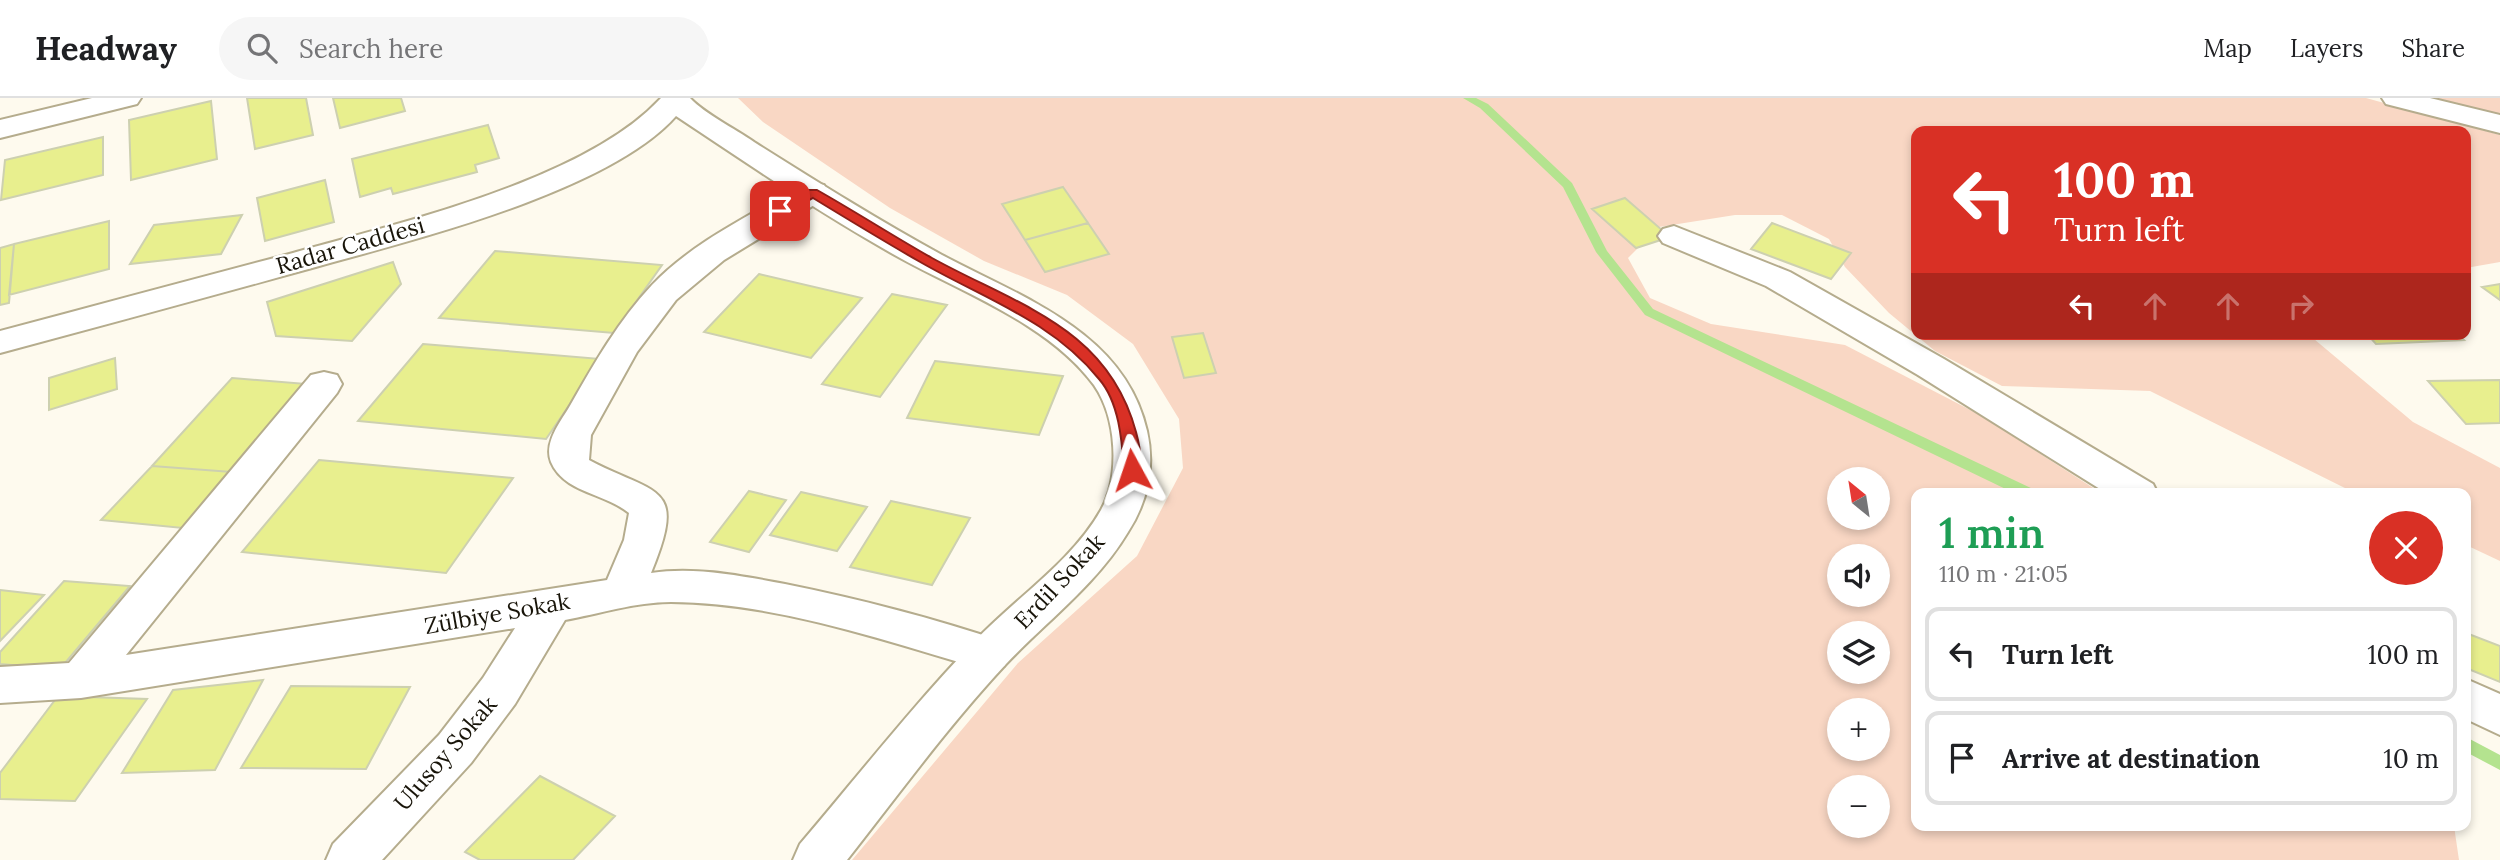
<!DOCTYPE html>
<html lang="en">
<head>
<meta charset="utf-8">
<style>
  :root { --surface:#fff; --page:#f6f6f6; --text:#202124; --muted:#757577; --line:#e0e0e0 }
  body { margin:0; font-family:Lora,serif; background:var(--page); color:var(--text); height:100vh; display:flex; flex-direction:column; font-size:26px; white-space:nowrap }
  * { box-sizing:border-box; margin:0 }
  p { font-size:23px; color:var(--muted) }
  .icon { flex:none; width:38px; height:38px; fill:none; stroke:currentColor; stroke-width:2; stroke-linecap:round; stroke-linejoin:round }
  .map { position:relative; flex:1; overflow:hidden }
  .details { position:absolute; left:1911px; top:390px; width:560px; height:343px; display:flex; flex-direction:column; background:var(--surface); border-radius:14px; box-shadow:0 4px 10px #0003 }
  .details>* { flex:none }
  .hud { position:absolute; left:1911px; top:28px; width:560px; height:214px; border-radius:14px; box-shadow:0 4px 10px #0003; background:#d93025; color:#fff; overflow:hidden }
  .needle { width:46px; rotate:330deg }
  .fabs { position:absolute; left:1827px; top:369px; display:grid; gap:14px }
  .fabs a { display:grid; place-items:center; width:63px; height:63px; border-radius:50%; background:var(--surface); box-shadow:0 4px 10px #0003; font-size:35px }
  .pin { position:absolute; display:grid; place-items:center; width:60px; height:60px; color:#fff; margin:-30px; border-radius:14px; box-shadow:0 4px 10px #0006 }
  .me { position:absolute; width:77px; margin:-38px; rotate:355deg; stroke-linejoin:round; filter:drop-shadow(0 0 5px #0008) }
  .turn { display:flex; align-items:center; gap:24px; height:147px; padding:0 28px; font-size:32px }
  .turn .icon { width:91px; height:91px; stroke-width:2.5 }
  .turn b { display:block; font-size:49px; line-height:60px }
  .lanes { display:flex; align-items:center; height:66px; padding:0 28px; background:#0003; justify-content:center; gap:35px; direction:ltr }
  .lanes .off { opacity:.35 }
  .round { display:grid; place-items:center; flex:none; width:74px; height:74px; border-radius:37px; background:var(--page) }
  .head { display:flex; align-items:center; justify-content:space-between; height:119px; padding:0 28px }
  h1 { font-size:42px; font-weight:600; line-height:52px; color:#1e9e55 }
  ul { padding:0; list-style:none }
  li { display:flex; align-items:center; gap:21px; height:94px; margin:0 14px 10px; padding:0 14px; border:4px solid var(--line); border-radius:14px }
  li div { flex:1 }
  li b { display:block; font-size:26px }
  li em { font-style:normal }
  header { display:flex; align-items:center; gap:42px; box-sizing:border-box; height:98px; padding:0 35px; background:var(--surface); border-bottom:2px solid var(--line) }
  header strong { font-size:33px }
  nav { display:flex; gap:38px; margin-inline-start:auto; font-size:24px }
  .search { width:490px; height:63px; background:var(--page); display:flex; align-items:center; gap:18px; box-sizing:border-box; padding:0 24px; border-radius:38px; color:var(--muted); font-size:26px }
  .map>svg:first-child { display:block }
  .green { fill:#f9d7c4; fill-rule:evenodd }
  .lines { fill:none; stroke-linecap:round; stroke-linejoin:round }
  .stream { fill:#b4e38f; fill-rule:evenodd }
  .building { fill:#e8ef8e; stroke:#cdd0b0; stroke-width:2 }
  .minor-casing { stroke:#b5ac8d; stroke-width:4 }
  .tertiary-casing { stroke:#b5ac8d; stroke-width:4 }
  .minor { fill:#fff; fill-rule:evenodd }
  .tertiary { fill:#fff; fill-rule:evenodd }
  .route { fill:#d93025; stroke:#8d1f18; stroke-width:2 }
  .labels { text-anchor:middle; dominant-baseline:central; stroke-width:5; stroke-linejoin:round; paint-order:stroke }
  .street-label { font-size:23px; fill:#181409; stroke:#fff }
</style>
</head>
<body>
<header>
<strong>Headway</strong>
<div class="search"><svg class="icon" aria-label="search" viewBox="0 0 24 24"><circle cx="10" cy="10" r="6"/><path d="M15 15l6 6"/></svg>Search here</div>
<nav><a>Map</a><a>Layers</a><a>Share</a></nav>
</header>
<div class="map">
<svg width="2500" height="762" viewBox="0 0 2500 762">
  <rect width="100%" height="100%" fill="#fefaee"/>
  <path class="green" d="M 738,0 L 2366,0 L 2500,37 L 2500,164 L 2466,170 L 2466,33 L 1916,33 L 1916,236 L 2308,236 L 2413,324 L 2500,370 L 2500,463 L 2466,447 L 2466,396 L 2355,395 L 2150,293 L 2002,288 L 1935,253 L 1889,215 L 1845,169 L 1829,141 L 1782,117 L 1735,117 L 1659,129 L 1628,160 L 1650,200 L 1711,226 L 1845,247 L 1980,317 L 2101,395 L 1916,396 L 1916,728 L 2454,728 L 2459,762 L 852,762 L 1018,565 L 1137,458 L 1183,370 L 1179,321 L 1133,246 L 1067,197 L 984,163 L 890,110 L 763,24 ZM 1839,382 L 1878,382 L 1878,420 L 1839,420 ZM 1839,458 L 1878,458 L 1878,497 L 1839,497 ZM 1839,536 L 1878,536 L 1878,574 L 1839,574 ZM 1839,612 L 1878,612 L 1878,651 L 1839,651 ZM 1839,690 L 1878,690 L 1878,728 L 1839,728 Z
    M 2432,0 L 2500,0 L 2500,17 Z"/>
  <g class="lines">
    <path class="stream" d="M 1463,0 L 1476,0 L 1488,6 L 1572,85 L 1607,153 L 1653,211 L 2035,392 L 2037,396 L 2016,396 L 1645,217 L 1596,154 L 1563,89 L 1480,10 Z
      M 2466,639 L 2500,657 L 2500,672 L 2466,654 Z"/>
  </g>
  <path class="building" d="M 247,0 L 306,0 L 313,37 L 255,51 Z
    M 333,0 L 401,0 L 405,13 L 340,30 Z
    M 211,3 L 217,61 L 131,82 L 129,22 Z
    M 488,27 L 499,60 L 475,67 L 477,74 L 393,96 L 391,90 L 360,99 L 352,61 Z
    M 103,39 L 103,77 L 1,102 L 5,62 Z
    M 325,82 L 334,124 L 265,143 L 257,100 Z
    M 1063,89 L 1088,125 L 1025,142 L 1002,106 Z
    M 1625,100 L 1670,139 L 1636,150 L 1592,111 Z
    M 242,117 L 221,156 L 130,166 L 154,127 Z
    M 109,123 L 109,171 L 9,197 L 14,146 Z
    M 1088,125 L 1109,156 L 1045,174 L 1025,142 Z
    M 1772,125 L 1851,155 L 1831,181 L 1751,151 Z
    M 14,146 L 9,205 L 0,207 L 0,150 Z
    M 495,153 L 662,167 L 614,235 L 439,220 Z
    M 393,164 L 401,186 L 352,243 L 276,238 L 267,204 Z
    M 759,176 L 862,200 L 811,260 L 704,234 Z
    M 2500,186 L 2500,202 L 2482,189 Z
    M 892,196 L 947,207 L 880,299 L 822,286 Z
    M 1203,235 L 1216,275 L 1184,280 L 1172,239 Z
    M 2367,236 L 2458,236 L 2464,242 L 2376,246 Z
    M 423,246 L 601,261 L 546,341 L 358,323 Z
    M 115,260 L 117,291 L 49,312 L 49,280 Z
    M 935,263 L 1063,278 L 1039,337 L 907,320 Z
    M 232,280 L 307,286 L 232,374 L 152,368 Z
    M 2500,282 L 2500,325 L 2466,326 L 2428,283 Z
    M 319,362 L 513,380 L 446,475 L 242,454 Z
    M 152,368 L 232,374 L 183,430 L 101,422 Z
    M 749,393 L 786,402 L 749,454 L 710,444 Z
    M 801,394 L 867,409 L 837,453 L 770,437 Z
    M 891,403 L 970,420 L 932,487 L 850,469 Z
    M 64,483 L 130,488 L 60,571 L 0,566 L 0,554 Z
    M 0,492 L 44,497 L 0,543 Z
    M 2466,535 L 2500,548 L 2500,584 L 2466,570 Z
    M 263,582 L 215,672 L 122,675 L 173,592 Z
    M 291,588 L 410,589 L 366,671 L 241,670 Z
    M 58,598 L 147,601 L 75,703 L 0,701 L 0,675 Z
    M 540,678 L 615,718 L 573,762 L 480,762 L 465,754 Z"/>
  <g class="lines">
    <defs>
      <path id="minor" d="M 92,0 L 141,0 L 137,6 L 0,40 L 0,22 Z
        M 2382,0 L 2430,0 L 2500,17 L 2500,35 L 2386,6 Z
        M 813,85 L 824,87 L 828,94 L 824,101 L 724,162 L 676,202 L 637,254 L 591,337 L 589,362 C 657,398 688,385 651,475 C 695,468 742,478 785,486 C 859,501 933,520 1004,544 L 1011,556 L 1004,568 L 989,573 C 886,543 779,505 671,504 C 636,504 598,516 565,522 L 515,606 L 471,665 L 382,762 L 326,762 L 333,746 L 439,637 L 483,580 L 515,530 L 81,600 L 0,605 L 0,569 L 69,565 L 311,277 L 324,274 L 337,277 L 342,286 L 337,295 L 126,557 L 607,482 L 624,442 L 629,415 C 605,395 564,395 551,364 C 543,344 562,322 571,306 C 595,264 619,222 652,187 C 693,144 751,117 802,87 Z
        M 1674,128 L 1790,174 L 1944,261 L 2153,386 L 2158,396 L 2108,396 L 1918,277 L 1766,188 L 1663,145 L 1658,138 L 1663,131 Z
        M 2466,581 L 2500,596 L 2500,637 L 2466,621 Z"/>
      <path id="tertiary" d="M 661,0 L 690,0 C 705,16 734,30 754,44 C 816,83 878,122 942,157 C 1021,199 1125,234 1147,333 C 1155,369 1148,403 1128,434 C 1097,486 1047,523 1006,566 C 949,627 899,696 847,762 L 793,762 L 800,746 C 857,679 912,609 973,545 C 1014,501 1071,465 1101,412 C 1120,378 1117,320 1094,287 C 1046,222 954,192 886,152 C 814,111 745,64 676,18 C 609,94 412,142 312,170 C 209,199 104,227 0,255 L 0,233 C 98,207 195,181 293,155 C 399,125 586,82 661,0 Z"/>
    </defs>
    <use href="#minor" class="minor-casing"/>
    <use href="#tertiary" class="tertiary-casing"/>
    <use href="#minor" class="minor"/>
    <use href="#tertiary" class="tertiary"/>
  </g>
  <path class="route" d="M 808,92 L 817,92 C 856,114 893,138 932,160 C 1017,207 1108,229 1136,334 C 1139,345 1143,365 1138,376 L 1132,377 L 1124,372 C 1122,342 1119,304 1099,281 C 1052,223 985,201 922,165 C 885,144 849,122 813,100 L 785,116 L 776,116 L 776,111 Z"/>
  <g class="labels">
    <g class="street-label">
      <text transform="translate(350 147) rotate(-16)">Radar Caddesi</text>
      <text transform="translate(1059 483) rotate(-47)">Erdil Sokak</text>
      <text transform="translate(497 515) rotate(-10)">Zülbiye Sokak</text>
      <text transform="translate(445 655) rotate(-49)">Ulusoy Sokak</text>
    </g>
  </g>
</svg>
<div class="fabs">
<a><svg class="needle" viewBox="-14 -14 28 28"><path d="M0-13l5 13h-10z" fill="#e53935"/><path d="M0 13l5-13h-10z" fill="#757577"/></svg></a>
<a><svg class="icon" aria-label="sound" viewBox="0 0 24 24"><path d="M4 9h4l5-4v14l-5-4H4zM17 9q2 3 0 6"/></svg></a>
<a><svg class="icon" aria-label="layers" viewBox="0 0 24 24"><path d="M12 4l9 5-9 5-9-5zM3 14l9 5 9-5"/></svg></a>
<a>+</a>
<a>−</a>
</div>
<div class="pin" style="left:780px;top:113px;background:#d93025"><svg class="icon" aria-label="arrive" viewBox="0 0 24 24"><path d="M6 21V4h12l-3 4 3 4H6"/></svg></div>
<svg class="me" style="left:1132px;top:372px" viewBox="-20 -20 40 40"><path d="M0-17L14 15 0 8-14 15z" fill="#d93025" stroke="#fff" stroke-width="4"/></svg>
<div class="hud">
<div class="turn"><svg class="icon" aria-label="left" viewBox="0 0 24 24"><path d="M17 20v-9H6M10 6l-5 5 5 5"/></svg><div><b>100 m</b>Turn left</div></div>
<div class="lanes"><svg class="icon" aria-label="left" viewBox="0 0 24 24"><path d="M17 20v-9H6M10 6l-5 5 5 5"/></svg><svg class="icon off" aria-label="ahead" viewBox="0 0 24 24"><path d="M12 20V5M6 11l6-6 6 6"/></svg><svg class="icon off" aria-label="ahead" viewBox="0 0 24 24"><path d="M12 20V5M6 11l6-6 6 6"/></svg><svg class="icon off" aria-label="right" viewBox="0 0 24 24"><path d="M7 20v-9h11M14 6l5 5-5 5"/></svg></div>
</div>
<section class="details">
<div class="head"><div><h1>1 min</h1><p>110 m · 21:05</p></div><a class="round" style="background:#d93025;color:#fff"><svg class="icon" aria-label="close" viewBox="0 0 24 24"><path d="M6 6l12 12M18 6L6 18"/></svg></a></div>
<ul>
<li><svg class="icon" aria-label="left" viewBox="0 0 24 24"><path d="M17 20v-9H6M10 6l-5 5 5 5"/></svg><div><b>Turn left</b></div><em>100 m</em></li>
<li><svg class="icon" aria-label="arrive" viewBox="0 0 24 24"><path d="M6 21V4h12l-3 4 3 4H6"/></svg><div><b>Arrive at destination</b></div><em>10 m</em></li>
</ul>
</section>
</div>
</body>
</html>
